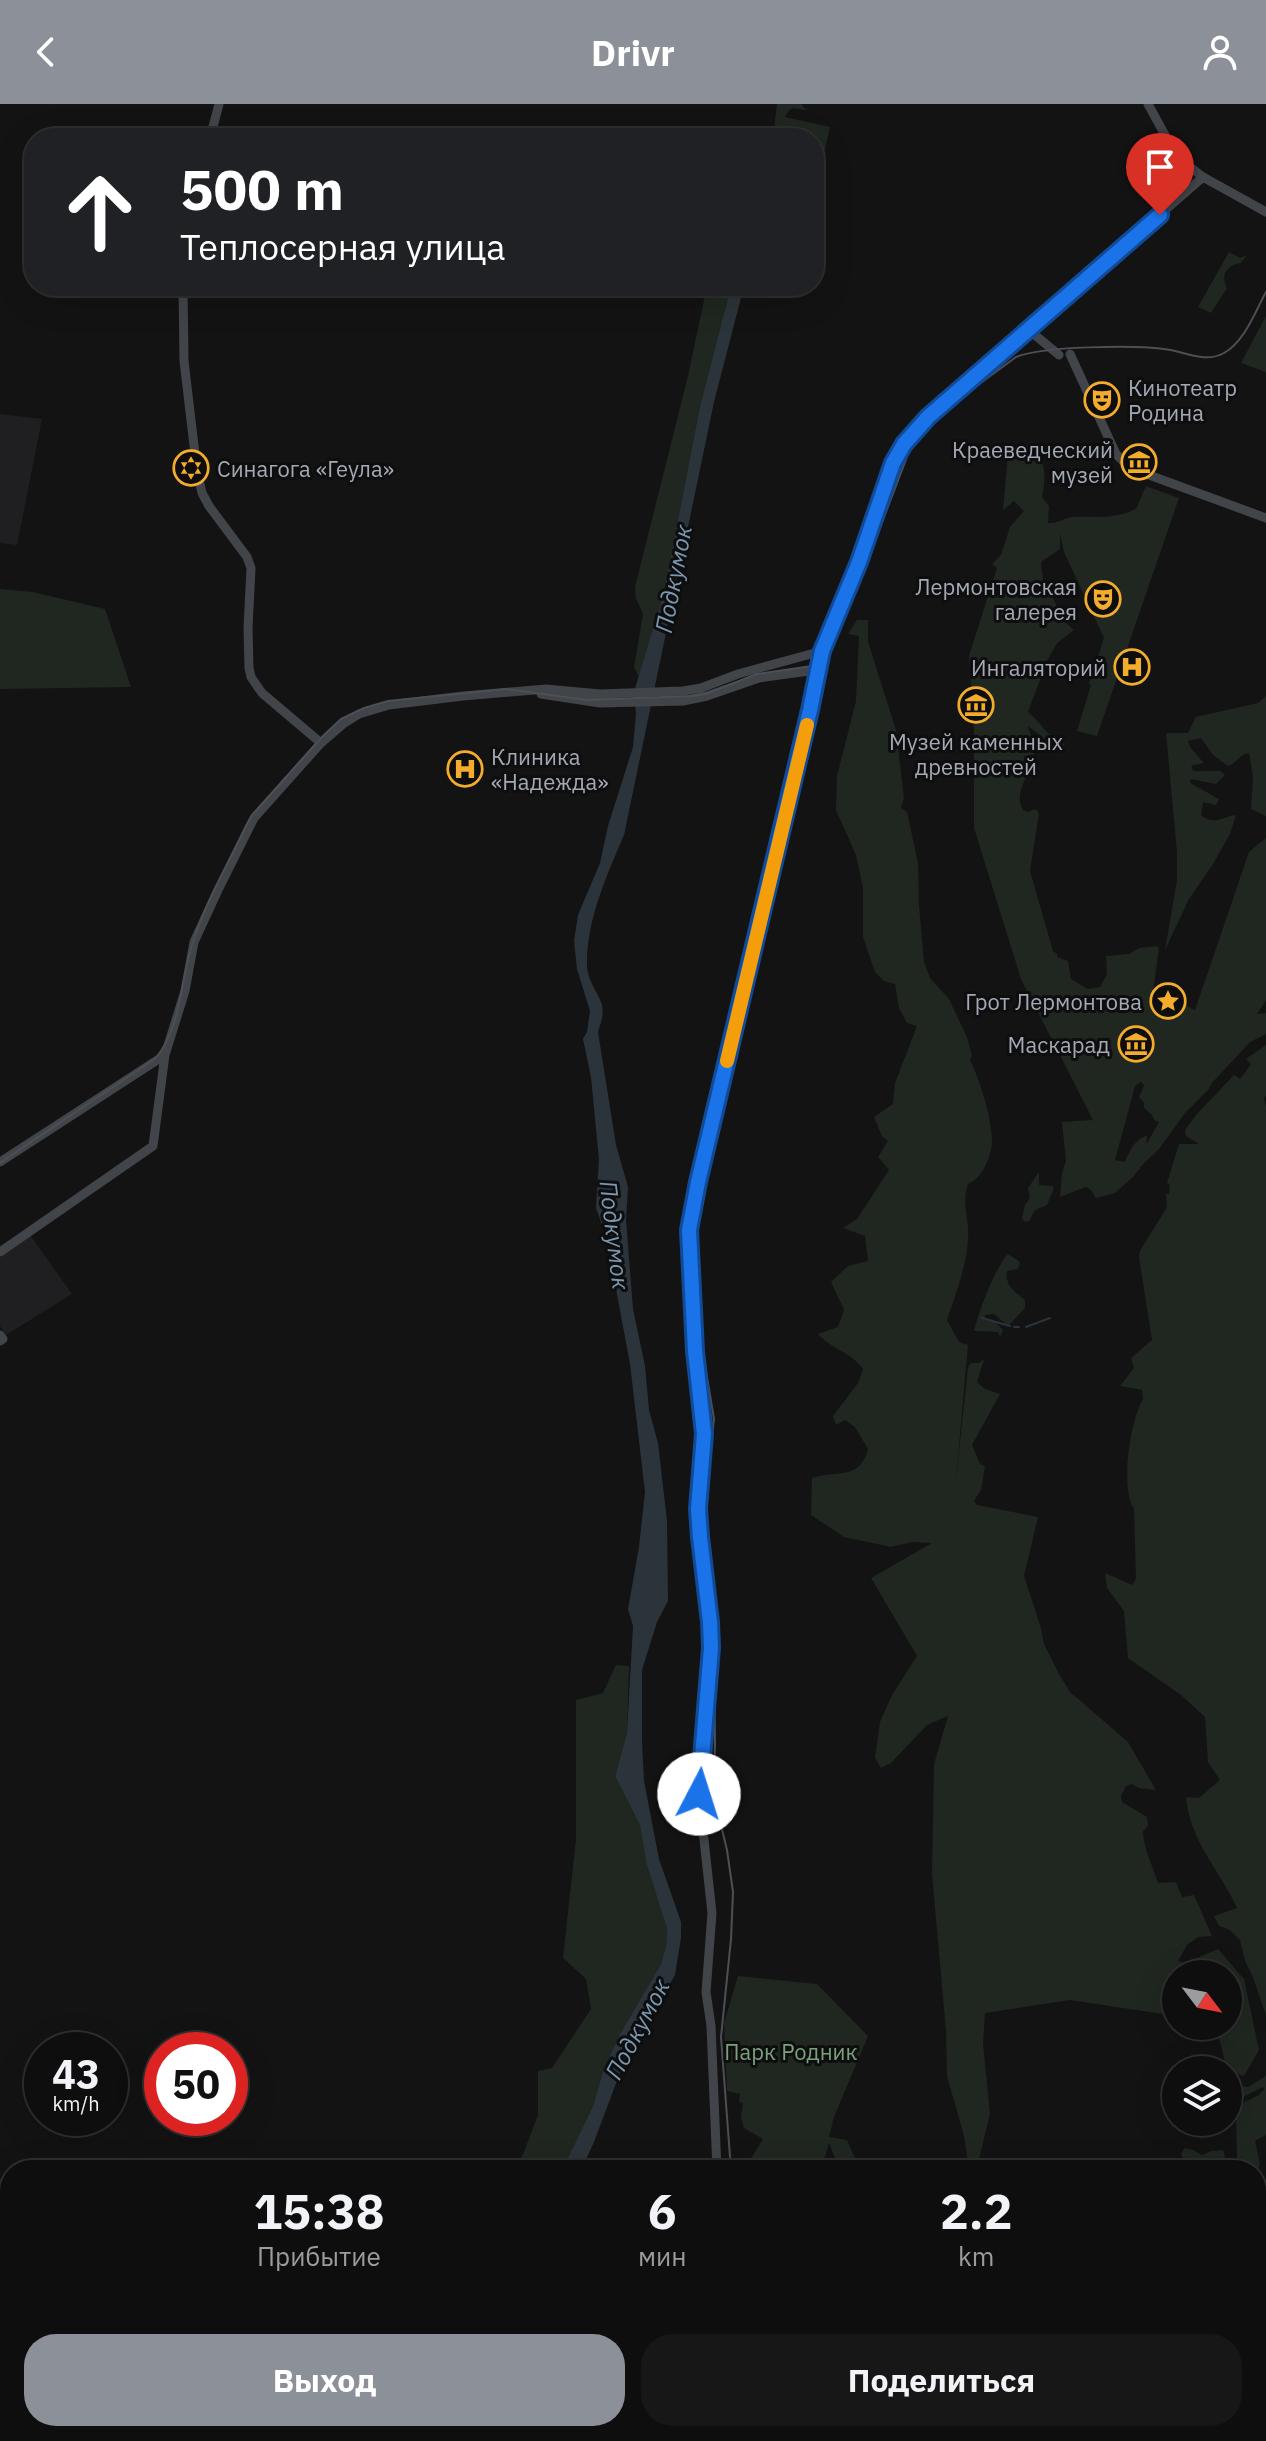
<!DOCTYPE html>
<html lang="ru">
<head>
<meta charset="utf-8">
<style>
  :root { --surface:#0e0e0f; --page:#171718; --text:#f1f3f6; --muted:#9b9c9e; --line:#2e2e2f; --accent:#8c9099 }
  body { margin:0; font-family:"IBM Plex Sans",sans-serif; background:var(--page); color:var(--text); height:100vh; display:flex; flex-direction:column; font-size:30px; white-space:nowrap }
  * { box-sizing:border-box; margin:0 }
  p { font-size:26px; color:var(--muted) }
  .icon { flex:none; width:44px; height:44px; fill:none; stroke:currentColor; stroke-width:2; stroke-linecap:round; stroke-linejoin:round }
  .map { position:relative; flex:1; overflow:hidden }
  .panel { position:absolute; left:0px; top:2056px; width:1266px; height:282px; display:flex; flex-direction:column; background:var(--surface); border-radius:32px 32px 0 0; box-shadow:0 8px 32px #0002,0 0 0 2px var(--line) }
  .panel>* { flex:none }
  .guide { position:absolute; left:24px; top:24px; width:800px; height:168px; border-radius:32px; box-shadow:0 8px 32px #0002,0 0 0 2px var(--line); background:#202124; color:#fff; overflow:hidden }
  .needle { width:52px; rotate:122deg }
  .fabs { position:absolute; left:1162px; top:1856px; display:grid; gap:16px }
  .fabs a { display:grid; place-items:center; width:80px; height:80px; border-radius:50%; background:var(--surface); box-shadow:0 8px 32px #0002,0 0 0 2px var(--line); font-size:40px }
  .speed { position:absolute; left:24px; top:1928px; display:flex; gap:16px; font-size:40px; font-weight:700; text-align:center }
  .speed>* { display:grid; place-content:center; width:104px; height:104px; border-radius:50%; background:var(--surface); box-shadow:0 8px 32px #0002,0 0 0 2px var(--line); line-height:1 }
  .speed small { font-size:20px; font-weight:400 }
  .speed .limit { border:12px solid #d22; background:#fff; color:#111 }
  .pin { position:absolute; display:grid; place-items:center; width:68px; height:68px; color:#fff; margin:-82px -34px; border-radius:50% 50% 50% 0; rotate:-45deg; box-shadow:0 0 8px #0007 }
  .pin .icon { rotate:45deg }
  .me { position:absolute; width:88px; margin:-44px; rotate:5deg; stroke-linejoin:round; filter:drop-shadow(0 0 6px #0008) }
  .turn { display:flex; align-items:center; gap:28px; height:168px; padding:0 24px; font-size:36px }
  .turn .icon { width:104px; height:104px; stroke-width:2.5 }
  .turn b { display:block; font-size:56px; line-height:68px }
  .eta { display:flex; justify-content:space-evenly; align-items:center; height:136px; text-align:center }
  .eta b { font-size:48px; font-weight:700; line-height:56px }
  .cta { display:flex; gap:16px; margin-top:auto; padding:16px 24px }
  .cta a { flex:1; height:92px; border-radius:32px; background:var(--accent); color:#fff; font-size:32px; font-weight:700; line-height:92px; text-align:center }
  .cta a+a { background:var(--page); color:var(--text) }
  header { display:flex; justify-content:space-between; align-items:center; height:104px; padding:0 24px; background:var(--accent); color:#fff; font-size:36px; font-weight:700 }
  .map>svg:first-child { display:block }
  .built { fill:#1f1f21 }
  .green { fill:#1f2720; fill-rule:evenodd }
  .water { fill:#2b343a }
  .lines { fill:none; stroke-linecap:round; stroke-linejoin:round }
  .stream { stroke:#2b343a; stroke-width:2 }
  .river { stroke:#2b343a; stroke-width:9 }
  .secondary { stroke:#414449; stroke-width:9 }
  .tram { stroke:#4c4f54; stroke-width:2 }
  .route-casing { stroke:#114b97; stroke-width:20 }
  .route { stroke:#1a73e8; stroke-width:14 }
  .slow { stroke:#f59e0b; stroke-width:14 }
  .labels { text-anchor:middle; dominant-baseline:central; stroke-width:6; stroke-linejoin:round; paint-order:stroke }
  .poi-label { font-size:22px; fill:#a4a9b5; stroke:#0e0e0f; text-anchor:end }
  .park-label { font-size:22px; fill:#7aa07c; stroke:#0e0e0f }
  .water-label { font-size:24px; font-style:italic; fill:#7a98b1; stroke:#0e0e0f }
</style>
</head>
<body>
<header><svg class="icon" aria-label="back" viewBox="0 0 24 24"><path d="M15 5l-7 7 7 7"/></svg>Drivr<svg class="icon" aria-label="person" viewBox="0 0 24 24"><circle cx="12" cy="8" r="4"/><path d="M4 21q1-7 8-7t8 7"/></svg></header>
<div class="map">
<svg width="1266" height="2337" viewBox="0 0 1266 2337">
  <rect width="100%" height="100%" fill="#131314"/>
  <path class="built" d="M 0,310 L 42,315 L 17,441 L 0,439 Z
    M 30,1131 L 72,1190 L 6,1231 L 0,1222 L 0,1153 Z"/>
  <path class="green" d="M 777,0 L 801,0 L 806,6 C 794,5 792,0 785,13 L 830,23 L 820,67 L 814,66 L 814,34 L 773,34 Z
    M 1229,148 L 1240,154 L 1247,151 L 1241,159 C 1227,161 1220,171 1227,184 L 1211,209 L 1198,203 Z
    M 707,182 L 731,182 L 700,302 L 664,488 L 639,573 L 634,563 L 643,510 L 636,495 L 635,483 L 688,272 Z
    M 1266,212 L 1266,268 L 1241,259 Z
    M 1031,338 C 1045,357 1047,369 1042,393 L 1049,402 L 1048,419 C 1057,420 1064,414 1073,413 C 1097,412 1113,416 1136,405 L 1146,382 L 1179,394 L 1097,632 L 1077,627 L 1091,581 L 1089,580 L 1104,534 L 1064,448 L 1060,429 L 1060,445 L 1041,458 L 1043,475 L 1065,518 L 1074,526 L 1057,539 L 1047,557 L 1028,608 C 1037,616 1039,619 1047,628 C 1052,633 1059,635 1065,641 L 1055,643 L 1028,622 C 1030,631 1035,639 1034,648 C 1033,668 1012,687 1023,706 L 1028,708 L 1035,705 L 1039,709 L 1030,767 L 1053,847 L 1057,850 L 1057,853 L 1068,857 L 1071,875 L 1088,885 L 1100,883 L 1107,870 L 1106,852 L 1129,850 L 1139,844 L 1157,842 L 1159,844 L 1152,895 L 1163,891 L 1177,898 L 1185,893 L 1185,901 L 1195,906 L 1249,748 L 1266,734 L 1266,896 L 1257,910 L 1266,909 L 1266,930 L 1250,938 L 1212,979 L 1208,986 L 1185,1009 L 1159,1045 L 1144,1059 L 1133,1073 L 1115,1089 L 1096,1094 L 1091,1086 L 1086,1083 L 1060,1093 L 1062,1069 L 1066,1057 L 1062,1018 L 1093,1016 L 1021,875 L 974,724 L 974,624 L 969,552 L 997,464 L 992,460 L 1001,451 L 1010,423 L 1024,407 L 1014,397 L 1003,406 L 1008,351 ZM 1141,978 L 1144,981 L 1139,993 L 1144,998 L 1144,1004 L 1152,1011 L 1155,1017 L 1159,1018 L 1146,1041 L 1147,1032 C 1135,1034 1129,1048 1125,1058 L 1115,1056 L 1135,982 Z
    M 0,485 L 33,488 L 105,505 L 131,583 L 0,585 Z
    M 857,516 L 868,516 L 868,538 L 896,626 L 904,694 L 901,704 L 907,708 L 918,759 L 919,801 L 924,858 L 930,874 L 949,895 L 967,933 L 972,951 L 970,956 C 980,976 992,1015 992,1037 C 992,1051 982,1075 968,1080 C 961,1100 970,1116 968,1136 C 966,1164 956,1189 947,1216 L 959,1238 L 968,1241 L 956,1376 L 968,1263 L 971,1259 L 979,1259 L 984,1255 L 977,1278 L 985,1285 L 1000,1290 L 972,1341 L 980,1360 L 985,1362 L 981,1386 L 974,1397 L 977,1401 L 1038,1413 L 1024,1472 L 1041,1524 L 1044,1540 L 1059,1570 L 1070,1588 L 1128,1638 L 1156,1686 L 1139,1684 L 1132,1680 L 1126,1682 L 1121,1692 L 1122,1698 L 1147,1713 L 1148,1722 L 1143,1727 C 1143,1743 1153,1763 1158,1779 L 1176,1778 L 1182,1793 L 1194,1791 L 1212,1832 L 1198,1833 L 1187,1841 L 1178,1857 L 1186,1859 L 1218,1845 L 1244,1875 L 1259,1946 L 1244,1972 L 1227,1966 L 1216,1922 L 1228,1922 L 1228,1870 L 1176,1870 L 1176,1912 L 1070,1896 L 985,1909 L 983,1939 L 990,2010 L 977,2063 L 966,2064 L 967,2052 L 964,2032 L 947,1972 L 946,1927 L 932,1770 L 934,1660 L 948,1612 L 927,1621 L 891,1659 L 881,1664 L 875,1654 L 880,1618 L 892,1591 L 917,1552 L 871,1474 L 932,1439 L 912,1438 L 891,1443 L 844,1433 L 811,1411 L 812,1374 C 836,1366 860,1377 868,1345 L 855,1323 L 845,1316 L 836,1321 L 833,1312 L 858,1279 L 863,1265 C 851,1248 831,1245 818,1230 L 838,1223 L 844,1206 L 831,1178 L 848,1162 L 868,1157 L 865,1132 L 843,1124 L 857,1115 L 889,1066 L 878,1053 L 888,1037 L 882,1032 L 874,1013 L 893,1000 L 895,979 L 917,922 L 907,919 L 899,904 L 895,880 L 884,877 L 875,868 L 863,833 L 863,784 L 856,751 L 836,706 L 837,672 L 856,597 L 859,532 L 848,530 Z
    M 1266,592 L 1266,712 L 1251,705 L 1253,673 L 1249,649 C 1240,650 1237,659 1228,662 L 1213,651 L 1201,634 L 1188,637 L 1190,643 L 1204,659 L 1193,661 L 1191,664 L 1194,667 L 1220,667 L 1225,671 L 1216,680 L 1191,675 L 1190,679 L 1219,695 L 1216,701 L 1203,698 L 1201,711 C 1214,722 1222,713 1236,711 L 1230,730 L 1213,760 L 1189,795 L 1165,846 L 1177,776 L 1177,748 L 1166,629 L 1188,629 L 1196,613 L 1258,599 Z
    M 1266,941 L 1266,992 L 1264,994 L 1266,1003 L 1266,1911 L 1252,1871 L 1245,1857 L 1240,1836 L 1230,1826 L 1219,1822 L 1214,1812 L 1237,1804 C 1220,1767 1189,1735 1186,1693 L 1199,1694 L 1220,1676 L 1208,1658 L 1205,1613 L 1181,1591 L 1128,1554 L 1124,1507 L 1107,1484 L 1105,1469 L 1132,1481 L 1136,1475 L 1134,1405 C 1120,1384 1130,1317 1143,1295 L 1142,1286 L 1120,1282 L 1134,1264 L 1131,1254 L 1152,1236 L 1139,1153 L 1140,1147 L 1167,1103 L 1166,1090 L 1169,1090 L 1170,1081 L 1167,1079 L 1179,1040 L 1199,1040 L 1186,1032 L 1185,1026 L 1197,1010 L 1234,971 L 1240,975 L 1251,960 L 1246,955 Z
    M 1039,1068 L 1039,1081 L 1052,1082 L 1054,1084 L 1047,1101 L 1035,1106 L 1029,1117 L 1025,1118 L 1022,1114 L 1025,1101 L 1030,1094 L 1028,1084 Z
    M 1008,1150 L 1020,1158 L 1018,1165 L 1007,1167 C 1005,1182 1014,1187 1025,1196 L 1025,1204 L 1008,1222 L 994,1210 L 985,1211 L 984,1216 L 994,1217 L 1003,1226 L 1000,1233 L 998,1228 L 974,1227 C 978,1210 995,1163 1008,1150 Z
    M 616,1561 L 629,1562 L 627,1629 L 615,1672 L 640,1721 L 646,1758 L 667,1825 L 666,1842 L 661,1860 L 620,1930 L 604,1964 L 593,2002 L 562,2066 L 517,2066 L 538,2011 L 538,1967 L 552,1964 L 591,1905 L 586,1875 L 563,1854 L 576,1735 L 576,1596 L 603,1589 Z
    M 738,1872 L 817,1880 L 868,1932 L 834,2013 L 829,2033 L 847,2036 L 860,2066 L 840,2066 L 829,2039 L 821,2066 L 749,2066 L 746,2063 L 763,2035 L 744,2024 L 741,2014 L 743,1999 L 739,1998 L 740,1990 L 727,1987 L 724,1919 Z
    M 1266,1972 L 1266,2031 L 1255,2037 L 1260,2060 L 1257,2069 L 1256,2066 L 1253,2066 L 1237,2054 L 1236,2008 L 1237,2002 L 1259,1991 L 1264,1985 L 1263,1983 L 1243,1993 L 1232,1991 L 1231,1985 L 1236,1982 L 1248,1983 Z
    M 1185,2044 L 1193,2046 L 1202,2051 L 1211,2047 L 1223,2046 L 1228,2066 L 1181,2066 L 1186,2063 L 1181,2050 Z
    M 1259,2098 L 1266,2129 L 1266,2337 L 1012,2337 L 1010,2328 L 1256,2328 L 1256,2099 Z
    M 374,2328 L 457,2328 L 455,2337 L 384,2337 Z
    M 857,2328 L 994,2328 L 998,2337 L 857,2337 Z"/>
  <path class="water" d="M 731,182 L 744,182 L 714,298 L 624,731 C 606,773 586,817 587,863 C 588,876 596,886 601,898 C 605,907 601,919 598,928 L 616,1041 L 628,1083 L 626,1116 L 633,1205 L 645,1262 L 649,1306 L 658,1339 L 667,1417 L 668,1497 L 657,1518 L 642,1566 L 642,1638 L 644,1677 L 659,1755 L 681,1818 L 681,1834 L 675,1871 L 624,1958 L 594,2038 L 581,2066 L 562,2066 L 593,2002 L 604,1964 L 620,1930 L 661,1860 L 666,1842 L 667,1825 L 646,1758 L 640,1721 L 615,1672 L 627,1629 L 633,1522 L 628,1505 L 639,1443 L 645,1388 L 630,1260 L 606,1131 L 596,1104 L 599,1056 L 591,973 L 583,935 L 587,928 L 590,907 L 577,865 L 574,837 L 578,811 L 600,759 L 608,722 L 633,643 L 636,610 L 634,588 L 664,488 L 700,302 Z"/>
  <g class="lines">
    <path class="stream" d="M 982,1214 L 1010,1222
      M 1014,1223 L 1019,1223
      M 1026,1223 L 1050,1214"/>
    <path class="river" d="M 0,2101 L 10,2105
      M 370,2328 L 378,2337
      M 384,2328 L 386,2337"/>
    <path class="secondary" d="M 1148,0 L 1177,53 L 1203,73 L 1266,108
      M 210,34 L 219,0
      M 183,182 L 184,257 L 197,367 L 202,389 L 209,402 L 247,453 L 251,464 L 248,524 L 249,564 L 251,573 L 262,589 L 321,639
      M 1029,226 L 1059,251
      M 1070,250 L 1116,350 L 1130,364 L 1266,414
      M 541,590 L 600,599 L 683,597 L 707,592 L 759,574 L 816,566
      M 0,1058 L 165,951
      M 0,1148 L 153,1042 L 165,951 L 185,887 L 194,838 L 218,786 L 254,714 L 321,639 L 343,620 L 359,610 L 389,601 L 463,592 L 546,585 L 600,590 L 683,587 L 701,584 L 738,570 L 822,547
      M 0,1231 L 3,1235 L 0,1237
      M 717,2066 L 711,1922 L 706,1888 L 712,1809 L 699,1690 L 711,1544 L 700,1433 L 698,1405 L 704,1330 L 695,1247 L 689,1126 L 698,1078 L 810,606 L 822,547 L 859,458 L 893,359 L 904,340 L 928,313 L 1203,73
      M 695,2337 L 697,2328"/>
    <path class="tram" d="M 0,1059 L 156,954 C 182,921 180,876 193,838 C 206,797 229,759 247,720 L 253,710 L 324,631 L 341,615 L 364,604 L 388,597 L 507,585 L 587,596 L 691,592 L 706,590 L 757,570 L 812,562 L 827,550
      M 731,2066 L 721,1933 L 731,1835 L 733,1788 L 727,1746 L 713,1688 L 715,1643 L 714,1529 L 701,1421 L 714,1315 L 700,1231 L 692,1121 L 792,702 L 824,550 L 834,523 L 870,450 L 910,345 C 936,308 980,280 1016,253 C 1042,242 1134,241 1164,245 C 1184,247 1205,260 1224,249 C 1245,237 1255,208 1266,188"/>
  </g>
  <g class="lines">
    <defs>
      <path id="route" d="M 699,1690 L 711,1544 L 710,1518 L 700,1433 L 698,1405 L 704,1330 L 695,1247 L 689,1126 L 698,1078 L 810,606 L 822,547 L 859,458 L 893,359 L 904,340 L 928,313 L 1160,111"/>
    </defs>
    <use href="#route" class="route-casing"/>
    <use href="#route" class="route"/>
    <path class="slow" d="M 727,957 L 807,621"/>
  </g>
  <defs>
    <symbol id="theatre-ring" viewBox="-11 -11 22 22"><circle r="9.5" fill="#0e0e0f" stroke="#f3ac2b" stroke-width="1.5"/><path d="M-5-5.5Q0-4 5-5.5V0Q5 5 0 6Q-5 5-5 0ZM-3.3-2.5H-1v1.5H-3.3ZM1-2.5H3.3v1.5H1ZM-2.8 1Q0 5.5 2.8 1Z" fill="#f3ac2b"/></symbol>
    <symbol id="museum-ring" viewBox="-11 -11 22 22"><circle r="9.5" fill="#0e0e0f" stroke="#f3ac2b" stroke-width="1.5"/><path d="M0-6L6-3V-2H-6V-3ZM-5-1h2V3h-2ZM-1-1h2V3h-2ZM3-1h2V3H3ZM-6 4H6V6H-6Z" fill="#f3ac2b"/></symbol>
    <symbol id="synagogue-ring" viewBox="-11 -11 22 22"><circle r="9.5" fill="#0e0e0f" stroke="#f3ac2b" stroke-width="1.5"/><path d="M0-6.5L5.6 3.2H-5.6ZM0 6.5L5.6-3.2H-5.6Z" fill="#f3ac2b"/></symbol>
    <symbol id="hospital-ring" viewBox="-11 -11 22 22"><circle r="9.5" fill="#0e0e0f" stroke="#f3ac2b" stroke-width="1.5"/><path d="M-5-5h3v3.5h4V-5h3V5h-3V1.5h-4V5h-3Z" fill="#f3ac2b"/></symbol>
    <symbol id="sight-ring" viewBox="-11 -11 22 22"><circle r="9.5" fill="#0e0e0f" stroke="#f3ac2b" stroke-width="1.5"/><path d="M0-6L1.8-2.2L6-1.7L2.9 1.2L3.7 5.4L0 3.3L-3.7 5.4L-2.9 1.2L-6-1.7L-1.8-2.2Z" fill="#f3ac2b"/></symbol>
  </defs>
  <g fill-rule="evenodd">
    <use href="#theatre-ring" x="1082" y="276" width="40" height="40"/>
    <use href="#museum-ring" x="1119" y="338" width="40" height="40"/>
    <use href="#synagogue-ring" x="171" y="344" width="40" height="40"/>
    <use href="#theatre-ring" x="1083" y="475" width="40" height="40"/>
    <use href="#hospital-ring" x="1112" y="543" width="40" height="40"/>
    <use href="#museum-ring" x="956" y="581" width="40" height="40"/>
    <use href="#hospital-ring" x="445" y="645" width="40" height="40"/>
    <use href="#sight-ring" x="1148" y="877" width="40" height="40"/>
    <use href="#museum-ring" x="1116" y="920" width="40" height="40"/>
  </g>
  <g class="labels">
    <g class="poi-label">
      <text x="1128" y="283" text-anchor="start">Кинотеатр<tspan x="1128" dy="25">Родина</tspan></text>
      <text x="1113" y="345">Краеведческий<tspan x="1113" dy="25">музей</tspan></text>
      <text x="217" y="364" text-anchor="start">Синагога «Геула»</text>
      <text x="1077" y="482">Лермонтовская<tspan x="1077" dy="25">галерея</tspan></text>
      <text x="1106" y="563">Ингаляторий</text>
      <text x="976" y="637" text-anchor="middle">Музей каменных<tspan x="976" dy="25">древностей</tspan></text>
      <text x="491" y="652" text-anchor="start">Клиника<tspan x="491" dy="25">«Надежда»</tspan></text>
      <text x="1142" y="897">Грот Лермонтова</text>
      <text x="1110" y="940">Маскарад</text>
    </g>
    <g class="park-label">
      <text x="791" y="1947">Парк Родник</text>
    </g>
    <g class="water-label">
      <text transform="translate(673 475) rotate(-79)">Подкумок</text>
      <text transform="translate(615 1131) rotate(83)">Подкумок</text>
      <text transform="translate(637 1925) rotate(-62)">Подкумок</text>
    </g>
  </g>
</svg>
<div class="fabs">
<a><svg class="needle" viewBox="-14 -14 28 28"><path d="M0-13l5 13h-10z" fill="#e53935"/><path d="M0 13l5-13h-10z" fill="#9b9c9e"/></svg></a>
<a><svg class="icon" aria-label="layers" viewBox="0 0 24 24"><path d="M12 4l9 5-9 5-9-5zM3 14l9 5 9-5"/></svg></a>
</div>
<div class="speed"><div>43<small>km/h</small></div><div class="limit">50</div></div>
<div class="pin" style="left:1160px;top:111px;background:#d93025"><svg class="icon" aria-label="arrive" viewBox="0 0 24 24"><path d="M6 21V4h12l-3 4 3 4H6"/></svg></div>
<svg class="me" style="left:699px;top:1690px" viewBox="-20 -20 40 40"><circle r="19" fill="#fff"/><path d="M0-13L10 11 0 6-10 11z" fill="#1a73e8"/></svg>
<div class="guide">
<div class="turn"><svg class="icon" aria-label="ahead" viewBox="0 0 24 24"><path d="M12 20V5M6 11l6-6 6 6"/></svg><div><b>500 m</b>Теплосерная улица</div></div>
</div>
<section class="panel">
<div class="eta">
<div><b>15:38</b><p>Прибытие</p></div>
<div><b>6</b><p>мин</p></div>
<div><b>2.2</b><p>km</p></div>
</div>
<div class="cta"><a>Выход</a><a>Поделиться</a></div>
</section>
</div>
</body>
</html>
